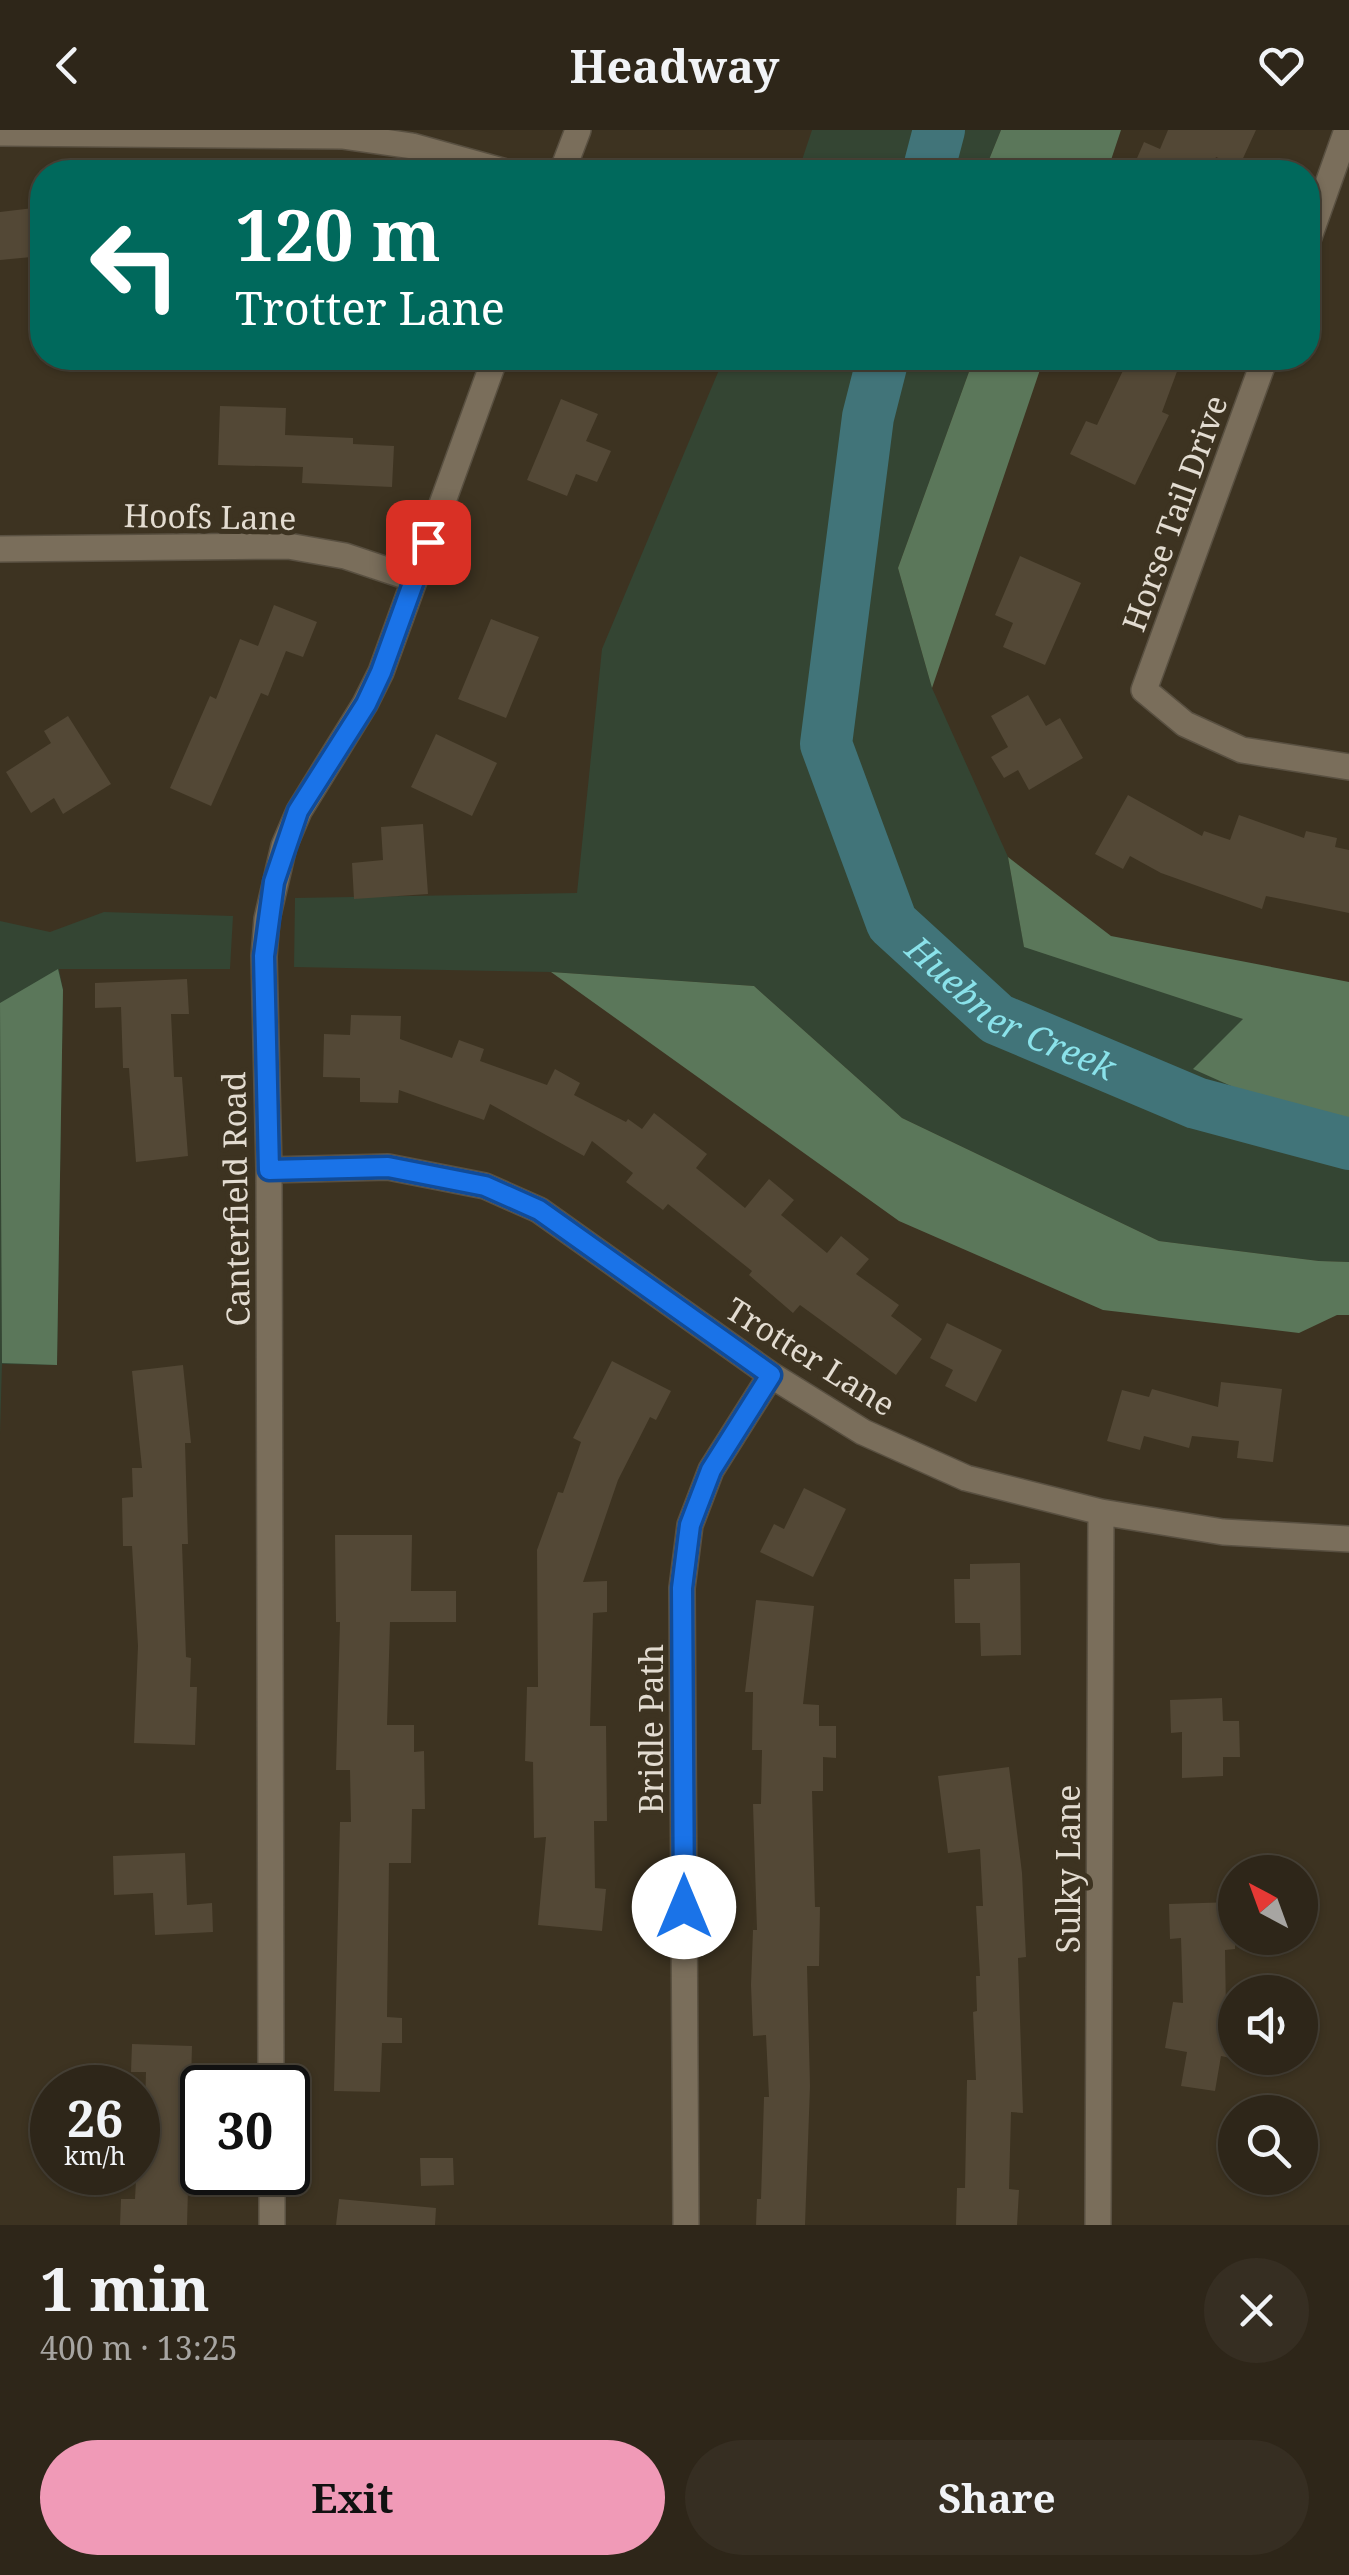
<!DOCTYPE html>
<html lang="en">
<head>
<meta charset="utf-8">
<style>
  :root { --surface:#2e2619; --page:#362e22; --text:#f1f3f6; --muted:#a7a5a2; --line:#494338; --accent:#f09ab7 }
  body { margin:0; font-family:"Noto Serif",serif; background:var(--page); color:var(--text); height:100vh; display:flex; flex-direction:column; font-size:38px; white-space:nowrap }
  * { box-sizing:border-box; margin:0 }
  p { font-size:32px; color:var(--muted) }
  .icon { flex:none; width:55px; height:55px; fill:none; stroke:currentColor; stroke-width:2; stroke-linecap:round; stroke-linejoin:round }
  .map { position:relative; height:2095px; overflow:hidden }
  .drawer { display:flex; flex-direction:column; background:var(--surface); flex:1 }
  .drawer>* { flex:none }
  .top-card { position:absolute; left:30px; top:30px; width:1290px; height:210px; border-radius:40px; box-shadow:0 2px 8px #0004,0 0 0 2px var(--line); background:#00695c; color:#fff; overflow:hidden }
  .needle { width:65px; rotate:319deg }
  .controls { position:absolute; left:1218px; top:1725px; display:grid; gap:20px }
  .controls a { display:grid; place-items:center; width:100px; height:100px; border-radius:50%; background:var(--surface); box-shadow:0 2px 8px #0004,0 0 0 2px var(--line); font-size:50px }
  .speed { position:absolute; left:30px; top:1935px; display:flex; gap:20px; font-size:50px; font-weight:700; text-align:center }
  .speed>* { display:grid; place-content:center; width:130px; height:130px; border-radius:50%; background:var(--surface); box-shadow:0 2px 8px #0004,0 0 0 2px var(--line); line-height:1 }
  .speed small { font-size:25px; font-weight:400 }
  .speed .limit { border:5px solid #111; border-radius:15px; background:#fff; color:#111 }
  .pin { position:absolute; display:grid; place-items:center; width:85px; height:85px; color:#fff; margin:-42px; border-radius:20px; box-shadow:0 5px 15px #0006 }
  .me { position:absolute; width:110px; margin:-55px; rotate:0deg; stroke-linejoin:round; filter:drop-shadow(0 0 8px #0008) }
  .turn { display:flex; align-items:center; gap:35px; height:210px; padding:0 40px; font-size:45px }
  .turn .icon { width:130px; height:130px; stroke-width:2.5 }
  .turn b { display:block; font-size:70px; line-height:85px }
  .round { display:grid; place-items:center; flex:none; width:105px; height:105px; border-radius:52px; background:var(--page) }
  .head { display:flex; align-items:center; justify-content:space-between; height:170px; padding:0 40px }
  h1 { font-size:60px; font-weight:700; line-height:75px }
  .button { display:flex; gap:20px; margin-top:auto; padding:20px 40px }
  .button a { flex:1; height:115px; border-radius:60px; background:var(--accent); color:#111; font-size:40px; font-weight:700; line-height:115px; text-align:center }
  .button a+a { background:var(--page); color:var(--text) }
  header { display:flex; justify-content:space-between; align-items:center; height:130px; padding:0 40px; background:var(--surface); font-size:45px; font-weight:700 }
  .map>svg:first-child { display:block }
  .green { fill:#344533 }
  .forest { fill:#5b775a }
  .lines { fill:none; stroke-linecap:round; stroke-linejoin:round }
  .river { stroke:#417479; stroke-width:52 }
  .building { fill:#534836 }
  .minor-casing { stroke:#595041; stroke-width:28 }
  .minor { stroke:#7a6e5b; stroke-width:25 }
  .route-casing { stroke:#114b97; stroke-width:25 }
  .route { stroke:#1a73e8; stroke-width:18 }
  .labels { text-anchor:middle; dominant-baseline:central; stroke-width:10; stroke-linejoin:round; paint-order:stroke }
  .street-label { font-size:32px; fill:#e3dcd1; stroke:#3d3321 }
  .water-label { font-size:35px; font-style:italic; fill:#8ae2ea; stroke:#3d3321 }
</style>
</head>
<body>
<header><svg class="icon" aria-label="back" viewBox="0 0 24 24"><path d="M15 5l-7 7 7 7"/></svg>Headway<svg class="icon" aria-label="heart" viewBox="0 0 24 24"><path d="M12 20l-8-8c-3-5 5-10 8-4 3-6 11-1 8 4z"/></svg></header>
<div class="map">
<svg width="1349" height="2095" viewBox="0 0 1349 2095">
  <rect width="100%" height="100%" fill="#3d3321"/>
  <path class="green" d="M 812,0 L 1001,0 L 984,42 L 798,42 Z
    M 724,228 L 974,228 L 898,438 L 932,558 L 1008,727 L 1024,816 L 1244,889 L 1312,992 L 1349,997 L 1349,1132 L 1319,1131 L 1159,1111 L 902,988 L 754,856 L 551,842 L 294,837 L 295,768 L 577,763 L 602,519 Z
    M 104,782 L 233,786 L 230,839 L 59,839 L 63,860 L 57,1235 L 2,1234 L 0,1304 L 0,791 L 50,802 Z"/>
  <path class="forest" d="M 1001,0 L 1121,0 L 1107,42 L 984,42 Z
    M 974,228 L 1044,228 L 932,558 L 898,438 Z
    M 1008,727 L 1111,806 L 1349,852 L 1349,997 L 1312,992 L 1193,939 L 1243,889 L 1024,817 Z
    M 58,839 L 63,860 L 57,1235 L 2,1233 L 0,873 Z
    M 551,842 L 754,856 L 902,988 L 1159,1111 L 1319,1131 L 1349,1132 L 1349,1185 L 1337,1185 L 1299,1203 L 1103,1180 L 899,1091 Z"/>
  <g class="lines">
    <g class="river">
      <path d="M 928,42 L 939,0"/>
      <path id="s1" d="M 883,228 L 868,287 L 826,614 L 892,793 L 997,889 L 1196,973 L 1349,1014"/>
    </g>
  </g>
  <path class="building" d="M 1168,0 L 1256,0 L 1239,37 L 1216,27 L 1211,40 L 1216,42 L 1131,42 L 1144,12 L 1160,19 Z
    M 42,77 L 42,126 L 0,130 L 0,82 Z
    M 1129,228 L 1182,228 L 1162,282 L 1169,285 L 1135,355 L 1070,324 L 1086,291 L 1097,295 Z
    M 561,269 L 598,284 L 586,311 L 611,321 L 597,352 L 576,344 L 567,366 L 527,350 Z
    M 220,276 L 286,278 L 285,305 L 353,308 L 353,314 L 394,316 L 392,357 L 302,353 L 303,337 L 218,335 Z
    M 1020,426 L 1081,453 L 1045,535 L 1003,517 L 1013,493 L 995,485 Z
    M 274,475 L 317,492 L 303,527 L 286,521 L 268,566 L 261,563 L 211,676 L 170,658 L 210,566 L 216,569 L 240,509 L 258,516 Z
    M 491,489 L 539,507 L 506,588 L 458,569 Z
    M 1028,565 L 1046,596 L 1060,588 L 1083,628 L 1029,660 L 1018,640 L 1004,648 L 991,627 L 1008,617 L 991,586 Z
    M 68,586 L 111,654 L 63,684 L 54,668 L 31,683 L 6,642 L 51,613 L 44,601 Z
    M 436,604 L 497,633 L 472,686 L 411,657 Z
    M 1128,665 L 1202,706 L 1204,701 L 1230,710 L 1239,685 L 1304,708 L 1306,701 L 1337,708 L 1335,717 L 1349,720 L 1349,783 L 1266,766 L 1262,779 L 1161,743 L 1130,726 L 1123,739 L 1095,724 Z
    M 423,694 L 428,764 L 354,769 L 352,733 L 383,730 L 381,697 Z
    M 187,849 L 189,884 L 171,884 L 174,947 L 182,947 L 188,1026 L 136,1032 L 129,938 L 123,938 L 121,877 L 95,878 L 95,853 Z
    M 351,885 L 401,886 L 400,909 L 452,928 L 459,910 L 484,919 L 480,931 L 547,955 L 555,939 L 580,953 L 574,965 L 626,992 L 628,989 L 642,999 L 654,983 L 707,1024 L 696,1038 L 745,1078 L 769,1049 L 794,1070 L 781,1085 L 827,1123 L 841,1106 L 869,1129 L 856,1144 L 899,1175 L 891,1186 L 922,1209 L 896,1245 L 800,1175 L 793,1183 L 749,1145 L 752,1141 L 668,1074 L 663,1080 L 626,1052 L 633,1043 L 592,1011 L 584,1026 L 490,974 L 484,990 L 399,960 L 398,973 L 360,972 L 360,948 L 323,947 L 324,904 L 350,905 Z
    M 947,1193 L 1002,1220 L 976,1272 L 945,1256 L 953,1240 L 930,1228 Z
    M 612,1231 L 671,1261 L 656,1290 L 650,1287 L 618,1350 L 583,1452 L 607,1451 L 607,1482 L 593,1483 L 590,1596 L 606,1596 L 607,1691 L 594,1691 L 595,1758 L 606,1759 L 602,1801 L 538,1795 L 546,1707 L 534,1708 L 533,1632 L 525,1631 L 527,1557 L 538,1557 L 537,1420 L 558,1362 L 563,1363 L 581,1312 L 573,1308 Z
    M 183,1235 L 191,1313 L 185,1313 L 188,1414 L 182,1414 L 186,1527 L 191,1528 L 190,1557 L 197,1557 L 195,1615 L 134,1613 L 138,1516 L 132,1416 L 123,1416 L 122,1368 L 133,1367 L 132,1338 L 142,1338 L 132,1241 Z
    M 1221,1252 L 1282,1259 L 1273,1332 L 1237,1328 L 1239,1311 L 1192,1306 L 1189,1318 L 1144,1306 L 1140,1320 L 1107,1311 L 1122,1260 L 1149,1267 L 1152,1259 L 1218,1277 Z
    M 804,1358 L 846,1379 L 813,1447 L 760,1422 L 774,1394 L 784,1399 Z
    M 335,1405 L 412,1405 L 411,1461 L 456,1461 L 456,1492 L 390,1492 L 387,1595 L 414,1595 L 414,1622 L 424,1621 L 425,1679 L 412,1679 L 411,1733 L 389,1733 L 387,1887 L 402,1888 L 402,1913 L 382,1913 L 380,1962 L 334,1961 L 340,1692 L 351,1692 L 350,1640 L 336,1640 L 340,1492 L 336,1492 Z
    M 1020,1433 L 1021,1525 L 981,1526 L 980,1493 L 955,1493 L 954,1449 L 970,1449 L 970,1434 Z
    M 756,1470 L 814,1476 L 803,1574 L 819,1575 L 819,1596 L 836,1596 L 836,1628 L 823,1627 L 823,1661 L 812,1661 L 815,1777 L 820,1777 L 819,1836 L 807,1836 L 810,1956 L 805,2095 L 756,2095 L 757,2069 L 761,2069 L 764,1967 L 769,1967 L 766,1905 L 753,1906 L 751,1855 L 753,1800 L 757,1800 L 753,1674 L 761,1674 L 762,1620 L 752,1620 L 753,1562 L 745,1562 Z
    M 1222,1568 L 1223,1591 L 1239,1591 L 1240,1627 L 1223,1627 L 1223,1646 L 1182,1648 L 1182,1602 L 1171,1603 L 1170,1570 Z
    M 1009,1637 L 1022,1743 L 1026,1827 L 1018,1828 L 1023,1983 L 1011,1982 L 1009,2059 L 1019,2060 L 1017,2095 L 956,2095 L 957,2058 L 965,2058 L 967,1950 L 976,1950 L 973,1882 L 977,1881 L 976,1846 L 980,1846 L 976,1776 L 983,1776 L 980,1719 L 948,1723 L 938,1646 Z
    M 185,1723 L 187,1775 L 212,1773 L 213,1802 L 155,1805 L 153,1763 L 114,1765 L 113,1726 Z
    M 1235,1772 L 1235,1819 L 1225,1820 L 1226,1881 L 1235,1882 L 1235,1929 L 1221,1926 L 1215,1961 L 1181,1956 L 1187,1922 L 1165,1918 L 1173,1872 L 1183,1873 L 1181,1808 L 1170,1809 L 1169,1774 Z
    M 132,1914 L 192,1916 L 187,2095 L 120,2095 L 121,2069 L 135,2069 L 138,2011 L 144,2011 L 146,1942 L 131,1942 Z
    M 420,2028 L 453,2028 L 454,2055 L 421,2056 Z
    M 339,2069 L 436,2078 L 435,2095 L 336,2095 Z"/>
  <g class="lines">
    <defs>
      <path id="minor" d="M 0,3 L 342,6 L 412,16 L 506,42
        M 562,42 L 578,0
        M 1308,110 L 1347,0
        M 1265,228 L 1144,560 L 1185,594 L 1242,620 L 1349,637
        M 0,419 L 288,416 L 345,426 L 414,449
        M 269,1040 L 388,1037 L 485,1056 L 539,1080 L 771,1245 L 863,1302 L 966,1348 L 1101,1382 L 1223,1402 L 1349,1409
        M 271,1958 L 269,1040 L 264,826 L 267,789 L 284,716 L 299,681 L 365,574 L 381,542 L 495,228
        M 272,2042 L 272,2095
        M 686,2095 L 682,1458 L 690,1395 L 711,1340 L 771,1245
        M 1098,2095 L 1101,1382"/>
    </defs>
    <use href="#minor" class="minor-casing"/>
    <use href="#minor" class="minor"/>
  </g>
  <g class="lines">
    <defs>
      <path id="route" d="M 428,412 L 381,542 L 366,574 L 298,681 L 274,752 L 264,826 L 269,1040 L 388,1037 L 485,1056 L 539,1080 L 771,1245 L 711,1340 L 690,1395 L 682,1458 L 684,1777"/>
    </defs>
    <use href="#route" class="route-casing"/>
    <use href="#route" class="route"/>
  </g>
  <g class="labels">
    <g class="street-label">
      <text transform="translate(1174 383) rotate(-70)">Horse Tail Drive</text>
      <text transform="translate(210 386) rotate(1)">Hoofs Lane</text>
      <text transform="translate(235 1069) rotate(-91)">Canterfield Road</text>
      <text transform="translate(811 1226) rotate(32)">Trotter Lane</text>
      <text transform="translate(650 1599) rotate(-90)">Bridle Path</text>
      <text transform="translate(1067 1739) rotate(-90)">Sulky Lane</text>
    </g>
    <g class="water-label">
      <text stroke="none"><textPath href="#s1" startOffset="730">Huebner Creek</textPath></text>
    </g>
  </g>
</svg>
<div class="controls">
<a><svg class="needle" viewBox="-14 -14 28 28"><path d="M0-13l5 13h-10z" fill="#e53935"/><path d="M0 13l5-13h-10z" fill="#a7a5a2"/></svg></a>
<a><svg class="icon" aria-label="sound" viewBox="0 0 24 24"><path d="M4 9h4l5-4v14l-5-4H4zM17 9q2 3 0 6"/></svg></a>
<a><svg class="icon" aria-label="search" viewBox="0 0 24 24"><circle cx="10" cy="10" r="6"/><path d="M15 15l6 6"/></svg></a>
</div>
<div class="speed"><div>26<small>km/h</small></div><div class="limit">30</div></div>
<div class="pin" style="left:428px;top:412px;background:#d93025"><svg class="icon" aria-label="arrive" viewBox="0 0 24 24"><path d="M6 21V4h12l-3 4 3 4H6"/></svg></div>
<svg class="me" style="left:684px;top:1777px" viewBox="-20 -20 40 40"><circle r="19" fill="#fff"/><path d="M0-13L10 11 0 6-10 11z" fill="#1a73e8"/></svg>
<div class="top-card">
<div class="turn"><svg class="icon" aria-label="left" viewBox="0 0 24 24"><path d="M17 20v-9H6M10 6l-5 5 5 5"/></svg><div><b>120 m</b>Trotter Lane</div></div>
</div>
</div>
<section class="drawer">
<div class="head"><div><h1>1 min</h1><p>400 m · 13:25</p></div><a class="round"><svg class="icon" aria-label="close" viewBox="0 0 24 24"><path d="M6 6l12 12M18 6L6 18"/></svg></a></div>
<div class="button"><a>Exit</a><a>Share</a></div>
</section>
</body>
</html>
